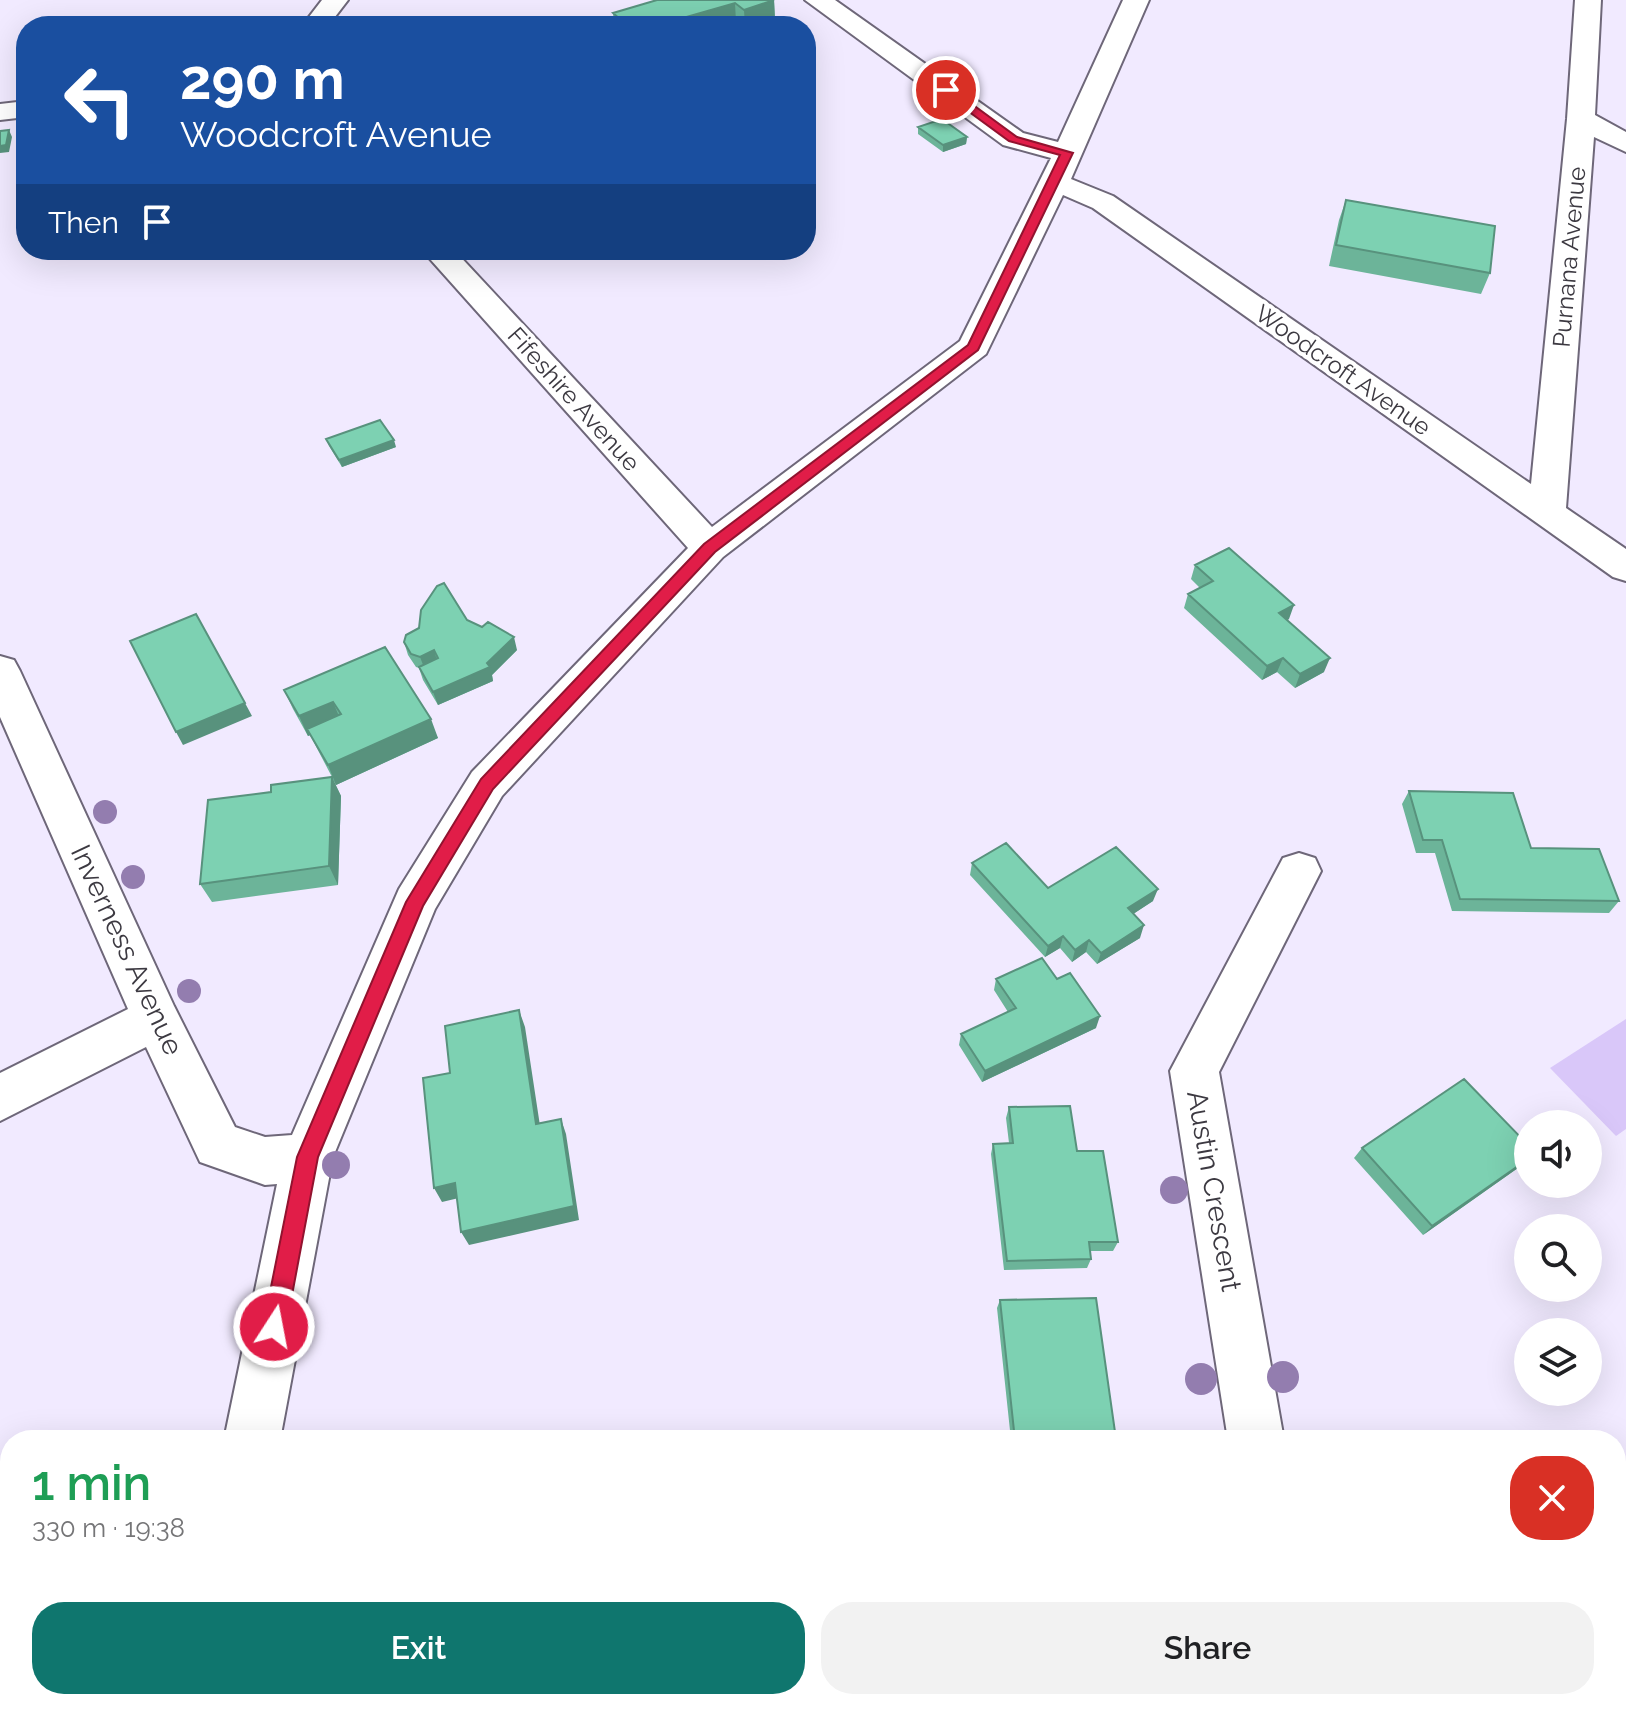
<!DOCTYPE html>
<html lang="en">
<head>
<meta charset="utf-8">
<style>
  :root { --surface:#fff; --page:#f2f2f2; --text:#202124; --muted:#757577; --accent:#0f766e }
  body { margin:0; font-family:Raleway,sans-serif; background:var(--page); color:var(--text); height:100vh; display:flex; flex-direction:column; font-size:30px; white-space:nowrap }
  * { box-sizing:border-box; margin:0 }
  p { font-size:26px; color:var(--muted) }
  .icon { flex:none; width:44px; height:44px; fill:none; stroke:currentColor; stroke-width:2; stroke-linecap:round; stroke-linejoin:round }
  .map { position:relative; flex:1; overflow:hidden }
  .sheet { position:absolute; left:0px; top:1430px; width:1626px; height:280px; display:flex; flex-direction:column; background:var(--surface); border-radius:32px 32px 0 0; box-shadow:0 8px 32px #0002 }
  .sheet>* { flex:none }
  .guide { position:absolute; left:16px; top:16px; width:800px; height:244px; border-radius:32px; box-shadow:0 8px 32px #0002; background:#1a4fa0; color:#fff; overflow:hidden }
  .tools { position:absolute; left:1514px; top:1110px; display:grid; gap:16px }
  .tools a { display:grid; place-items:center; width:88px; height:88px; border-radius:50%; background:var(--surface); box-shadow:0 8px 32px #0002; font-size:40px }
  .pin { position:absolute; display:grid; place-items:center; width:68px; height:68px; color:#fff; margin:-34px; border:4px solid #fff; border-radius:50%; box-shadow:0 2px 8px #0007 }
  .me { position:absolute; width:88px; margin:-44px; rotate:11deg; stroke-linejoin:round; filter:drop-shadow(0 0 6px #0008) }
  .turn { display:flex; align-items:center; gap:28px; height:168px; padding:0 32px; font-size:36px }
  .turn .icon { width:104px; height:104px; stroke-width:2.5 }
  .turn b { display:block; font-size:56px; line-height:68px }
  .then { display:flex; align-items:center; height:76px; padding:0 32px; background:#0003; gap:16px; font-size:30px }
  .round { display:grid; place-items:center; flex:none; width:84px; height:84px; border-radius:32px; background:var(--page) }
  .summary { display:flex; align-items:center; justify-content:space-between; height:136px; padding:0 32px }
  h1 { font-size:48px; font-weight:600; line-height:60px; color:#1e9e55 }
  .action { display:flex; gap:16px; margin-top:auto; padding:16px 32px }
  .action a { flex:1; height:92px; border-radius:32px; background:var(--accent); color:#fff; font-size:32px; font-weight:600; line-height:92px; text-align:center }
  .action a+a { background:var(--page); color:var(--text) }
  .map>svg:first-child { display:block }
  .green { fill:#d9c7f9 }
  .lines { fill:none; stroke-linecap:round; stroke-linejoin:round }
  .minor-casing { stroke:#6e6779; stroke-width:4 }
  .minor { fill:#fff; fill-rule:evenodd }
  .tree { fill:#937daf }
  .wall { fill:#6cb499 }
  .shaded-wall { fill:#58927d }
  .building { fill:#7dd1b2; stroke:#58927d; stroke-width:2 }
  .route { fill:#e11d48; stroke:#92132f; stroke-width:2 }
  .labels { text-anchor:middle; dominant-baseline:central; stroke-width:8; stroke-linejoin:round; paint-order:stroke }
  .far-street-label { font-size:24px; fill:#3c3941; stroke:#fff }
  .street-label { font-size:28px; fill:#3c3941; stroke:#fff }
</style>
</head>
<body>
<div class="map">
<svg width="1626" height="1710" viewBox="0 0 1626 1710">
  <rect width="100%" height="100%" fill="#f1eaff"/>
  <path class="green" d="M 1626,1019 L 1626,1129 L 1616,1136 L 1550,1068 Z"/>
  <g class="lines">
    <defs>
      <path id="minor" d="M 322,0 L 348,0 L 328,26 L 302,26 Z
        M 805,0 L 835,0 L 1023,133 L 1058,142 L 1123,0 L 1149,0 L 1071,179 L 1113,196 L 1531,484 L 1567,119 L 1575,0 L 1601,0 L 1595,115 L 1626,132 L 1626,152 L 1594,137 L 1566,508 L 1626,549 L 1626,581 L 1613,577 L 1093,208 L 1063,195 L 986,354 L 723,557 L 502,796 L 435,909 L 333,1157 L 280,1440 L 224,1440 L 277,1184 L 265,1185 L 200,1162 L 146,1047 L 0,1121 L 0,1073 L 128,1009 L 0,717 L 0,656 L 14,660 L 20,671 L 174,1006 L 235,1127 L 265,1137 L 292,1135 L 399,889 L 472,772 L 688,548 L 422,250 L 454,250 L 712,527 L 960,341 L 1051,158 L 1003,145 Z
        M 26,101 L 26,117 L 0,120 L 0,104 Z
        M 1299,853 L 1315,858 L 1321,871 L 1219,1072 L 1284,1440 L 1228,1440 L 1170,1071 L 1283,858 Z
        M 1626,1570 L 1626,1634 L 1616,1638 L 1616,1574 Z
        M 170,1700 L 232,1700 L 230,1710 L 168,1710 Z
        M 1269,1700 L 1331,1700 L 1333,1710 L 1271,1710 Z
        M 1461,1700 L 1532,1700 L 1528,1710 L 1457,1710 Z"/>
    </defs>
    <use href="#minor" class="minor-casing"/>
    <use href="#minor" class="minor"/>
  </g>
  <g class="tree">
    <circle cx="105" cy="812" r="12"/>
    <circle cx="133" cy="877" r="12"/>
    <circle cx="189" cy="991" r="12"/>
    <circle cx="336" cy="1165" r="14"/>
    <circle cx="1174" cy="1190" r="14"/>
    <circle cx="1283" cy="1377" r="16"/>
    <circle cx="1201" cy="1379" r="16"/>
  </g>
  <path class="wall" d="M 774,0 L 775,20 L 756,26 L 741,26 L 736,22 L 724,26 L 614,26 L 613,13 Z
    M 918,127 L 967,137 L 966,144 L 943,152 L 918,134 Z
    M 1346,200 L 1490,273 L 1481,294 L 1329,266 L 1339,220 Z
    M 326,439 L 396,447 L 342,467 L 329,446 Z
    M 1195,565 L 1289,619 L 1287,620 L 1324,672 L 1295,688 L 1277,672 L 1262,680 L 1184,608 L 1188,594 L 1200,588 L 1191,579 Z
    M 467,620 L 517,650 L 492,675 L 493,681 L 438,705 L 423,680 L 419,668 L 416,667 L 408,655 L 404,642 Z
    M 385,647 L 438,738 L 336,785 L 333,780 L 341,796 L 338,885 L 212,902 L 200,884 L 271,792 L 332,777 L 310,735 L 308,736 L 293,709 L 284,690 Z
    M 1409,791 L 1531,848 L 1619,901 L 1609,913 L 1452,911 L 1435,853 L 1416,853 L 1402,804 Z
    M 972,863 L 1048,888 L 1153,901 L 1133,914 L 1140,938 L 1097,964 L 1086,952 L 1072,962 L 1060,948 L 1045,957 L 970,875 Z
    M 996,979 L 1057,979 L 1096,1028 L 982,1082 L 959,1045 L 961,1034 L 1008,1012 L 994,990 Z
    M 1009,1107 L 1077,1151 L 1118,1242 L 1113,1251 L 1090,1251 L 1091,1259 L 1087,1268 L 1004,1270 L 991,1154 L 993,1144 L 1009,1143 L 1006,1118 Z
    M 1528,1145 L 1528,1160 L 1525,1163 L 1423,1235 L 1354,1158 L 1362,1148 Z
    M 1000,1300 L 1116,1439 L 1115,1440 L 1011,1440 L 997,1308 Z
    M 975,1700 L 1069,1700 L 1070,1710 L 975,1710 Z"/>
  <path class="shaded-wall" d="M 774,0 L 775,20 L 756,26 L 745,26 L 744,10 Z
    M 735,3 L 736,22 L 724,26 L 655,26 Z
    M 9,130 L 12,137 L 9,152 L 0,153 L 0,146 Z
    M 967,137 L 966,144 L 943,152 L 943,145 Z
    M 394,440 L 396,447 L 342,467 L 339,460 Z
    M 1294,605 L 1289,619 L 1274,627 L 1279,613 Z
    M 514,637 L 517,650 L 492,675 L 493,681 L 438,705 L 433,692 L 487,663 Z
    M 434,650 L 438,664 L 425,670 L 420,657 Z
    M 1283,658 L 1277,672 L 1262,680 L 1267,666 Z
    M 1330,658 L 1324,672 L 1295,688 L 1300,674 Z
    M 333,702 L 341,721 L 308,736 L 299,716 Z
    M 245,703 L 252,716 L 183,745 L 176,732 Z
    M 431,719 L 438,738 L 336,785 L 328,765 Z
    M 332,777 L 341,796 L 338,885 L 329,866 Z
    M 1158,889 L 1153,901 L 1124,920 L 1128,908 Z
    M 1144,925 L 1140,938 L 1097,964 L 1101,953 Z
    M 1063,936 L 1060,948 L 1045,957 L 1048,946 Z
    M 1089,940 L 1086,952 L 1072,962 L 1075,950 Z
    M 519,1010 L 525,1027 L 542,1139 L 536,1124 Z
    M 1100,1016 L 1096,1028 L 982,1082 L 985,1071 Z
    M 561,1119 L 566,1134 L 579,1220 L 469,1245 L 461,1232 Z
    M 1528,1159 L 1528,1160 L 1525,1163 L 1423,1235 L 1432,1226 Z
    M 455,1183 L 463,1197 L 442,1202 L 434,1188 Z
    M 10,1652 L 10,1679 L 0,1690 L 0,1663 Z"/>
  <path class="building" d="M 657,0 L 774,0 L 744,10 L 735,3 L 655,26 L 628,26 L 613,13 Z
    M 942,119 L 967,137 L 943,145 L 918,127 Z
    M 9,130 L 6,145 L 0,146 L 0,131 Z
    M 1346,200 L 1495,226 L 1490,273 L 1336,245 Z
    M 380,420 L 394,440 L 339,460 L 326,439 Z
    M 1229,548 L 1294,605 L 1279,613 L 1330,658 L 1300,674 L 1283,658 L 1267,666 L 1188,594 L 1213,581 L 1195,565 Z
    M 444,583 L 467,620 L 482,627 L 488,622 L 514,637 L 487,663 L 490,667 L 433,692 L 419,667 L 438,658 L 434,650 L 420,657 L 411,654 L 404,642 L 406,635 L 419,628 L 421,610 L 437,586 Z
    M 196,614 L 245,703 L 176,732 L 130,641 Z
    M 385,647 L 431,719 L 328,765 L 307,729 L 341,714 L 333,702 L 299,716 L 284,690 Z
    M 332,777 L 329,866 L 200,884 L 208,800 L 271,792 L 271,785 Z
    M 1409,791 L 1513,793 L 1531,848 L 1599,849 L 1619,901 L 1460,899 L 1442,840 L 1423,840 Z
    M 1006,843 L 1048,888 L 1116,847 L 1158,889 L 1128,908 L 1144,925 L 1101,953 L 1089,940 L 1075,950 L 1063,936 L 1048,946 L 972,863 Z
    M 1042,958 L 1057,979 L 1070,973 L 1100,1016 L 985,1071 L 961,1034 L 1016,1008 L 996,979 Z
    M 519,1010 L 536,1124 L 561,1119 L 574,1206 L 461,1232 L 455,1183 L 434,1188 L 423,1078 L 450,1073 L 445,1026 Z
    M 1464,1079 L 1528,1145 L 1528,1159 L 1432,1226 L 1362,1148 Z
    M 1070,1106 L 1077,1151 L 1103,1151 L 1118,1242 L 1089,1242 L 1091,1259 L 1007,1261 L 993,1144 L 1013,1143 L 1009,1107 Z
    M 1096,1298 L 1116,1439 L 1015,1440 L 1000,1300 Z
    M 10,1498 L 10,1652 L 0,1663 L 0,1504 Z
    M 978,1700 L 1069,1700 L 1070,1710 L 978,1710 Z"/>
  <path class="route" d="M 942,88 L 950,88 L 1017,137 L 1073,153 L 978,350 L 715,552 L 493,789 L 423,906 L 318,1157 L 286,1327 L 282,1335 L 274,1338 L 266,1335 L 263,1327 L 297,1157 L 406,902 L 481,779 L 704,544 L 968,345 L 1060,155 L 1009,141 L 942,92 Z"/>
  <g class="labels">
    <g class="far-street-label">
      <text transform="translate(1569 257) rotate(-85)">Purnana Avenue</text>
      <text transform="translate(1343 370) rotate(35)">Woodcroft Avenue</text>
      <text transform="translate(574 399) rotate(48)">Fifeshire Avenue</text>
    </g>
    <g class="street-label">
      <text transform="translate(127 950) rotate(65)">Inverness Avenue</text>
      <text transform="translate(1214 1191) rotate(80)">Austin Crescent</text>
    </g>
  </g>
</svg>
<div class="tools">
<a><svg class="icon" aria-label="sound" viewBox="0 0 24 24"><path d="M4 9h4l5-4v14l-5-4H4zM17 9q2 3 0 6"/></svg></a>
<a><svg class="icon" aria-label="search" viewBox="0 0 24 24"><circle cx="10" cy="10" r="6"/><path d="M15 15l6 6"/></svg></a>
<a><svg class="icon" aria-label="layers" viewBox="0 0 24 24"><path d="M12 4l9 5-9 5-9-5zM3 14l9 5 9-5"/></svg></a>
</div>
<div class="pin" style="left:946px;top:90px;background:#d93025"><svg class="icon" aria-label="arrive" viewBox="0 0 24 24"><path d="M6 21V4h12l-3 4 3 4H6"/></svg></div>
<svg class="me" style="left:274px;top:1327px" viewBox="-20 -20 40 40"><circle r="17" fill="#e11d48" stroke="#fff" stroke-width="3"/><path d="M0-11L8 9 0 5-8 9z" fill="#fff"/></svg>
<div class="guide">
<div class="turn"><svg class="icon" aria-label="left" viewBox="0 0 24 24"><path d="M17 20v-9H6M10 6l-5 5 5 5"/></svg><div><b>290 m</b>Woodcroft Avenue</div></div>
<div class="then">Then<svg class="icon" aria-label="arrive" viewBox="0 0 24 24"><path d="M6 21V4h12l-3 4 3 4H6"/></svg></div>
</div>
<section class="sheet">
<div class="summary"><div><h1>1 min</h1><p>330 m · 19:38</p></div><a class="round" style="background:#d93025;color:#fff"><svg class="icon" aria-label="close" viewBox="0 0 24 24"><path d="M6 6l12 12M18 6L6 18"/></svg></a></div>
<div class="action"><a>Exit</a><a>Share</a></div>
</section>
</div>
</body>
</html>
